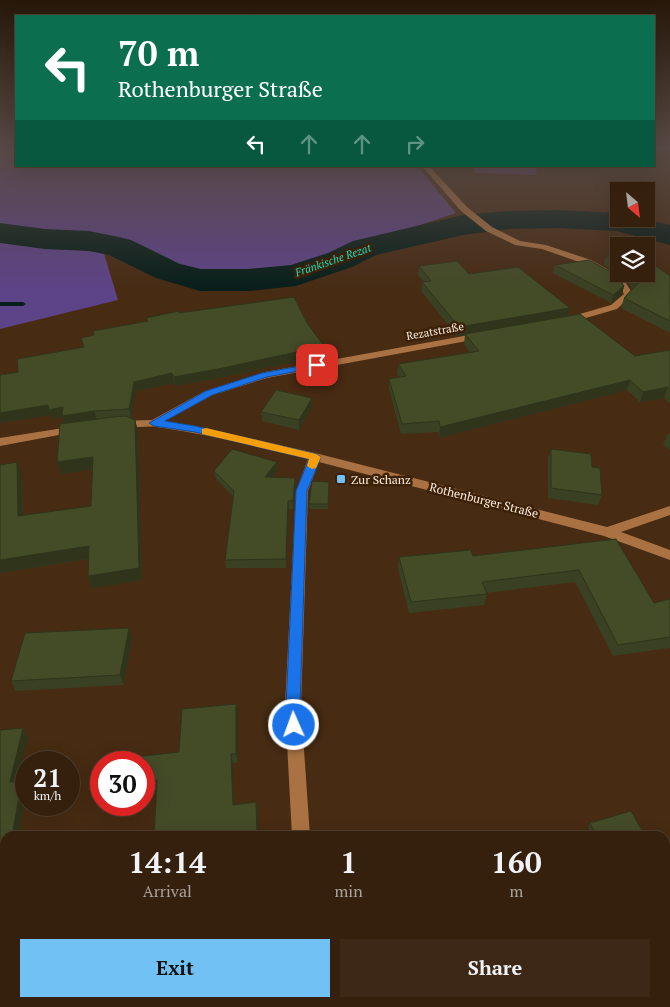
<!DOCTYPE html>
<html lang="en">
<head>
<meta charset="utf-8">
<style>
  :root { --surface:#35200e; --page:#3d2817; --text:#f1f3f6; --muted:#aaa39e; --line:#4f3e2e; --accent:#72c1f5 }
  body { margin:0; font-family:"PT Serif",serif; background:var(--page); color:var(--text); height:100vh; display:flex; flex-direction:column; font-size:19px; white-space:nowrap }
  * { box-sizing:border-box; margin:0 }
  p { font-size:16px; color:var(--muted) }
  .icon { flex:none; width:28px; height:28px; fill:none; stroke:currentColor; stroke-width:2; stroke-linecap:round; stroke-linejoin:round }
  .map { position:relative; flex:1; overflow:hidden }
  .panel { position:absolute; left:0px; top:831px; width:670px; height:176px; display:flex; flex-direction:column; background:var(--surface); border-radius:15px 15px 0 0; box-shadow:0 5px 20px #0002,0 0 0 1px var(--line) }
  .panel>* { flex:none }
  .banner { position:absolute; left:15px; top:15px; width:640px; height:152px; border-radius:0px; box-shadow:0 5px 20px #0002,0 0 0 1px var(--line); background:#0b6e4f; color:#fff; overflow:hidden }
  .needle { width:32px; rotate:152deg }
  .buttons { position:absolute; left:610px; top:182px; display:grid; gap:10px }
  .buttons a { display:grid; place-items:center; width:45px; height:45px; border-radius:0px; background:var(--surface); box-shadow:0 5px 20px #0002,0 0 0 1px var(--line); font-size:25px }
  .speed { position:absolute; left:15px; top:751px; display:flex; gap:10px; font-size:25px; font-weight:700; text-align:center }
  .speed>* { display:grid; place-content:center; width:65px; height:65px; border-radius:50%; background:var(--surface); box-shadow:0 5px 20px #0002,0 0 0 1px var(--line); line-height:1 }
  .speed small { font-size:12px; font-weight:400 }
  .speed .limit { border:8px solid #d22; background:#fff; color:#111 }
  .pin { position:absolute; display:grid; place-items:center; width:42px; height:42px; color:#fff; margin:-21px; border-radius:10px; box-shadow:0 2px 8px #0006 }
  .me { position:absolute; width:55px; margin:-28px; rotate:358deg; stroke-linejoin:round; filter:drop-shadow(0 0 4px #0008) }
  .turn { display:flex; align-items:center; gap:18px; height:105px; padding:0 20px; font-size:22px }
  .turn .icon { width:65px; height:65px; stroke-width:2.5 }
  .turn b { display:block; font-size:35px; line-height:42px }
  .lanes { display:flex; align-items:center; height:48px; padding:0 20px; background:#0003; justify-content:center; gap:25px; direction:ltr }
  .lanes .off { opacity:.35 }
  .eta { display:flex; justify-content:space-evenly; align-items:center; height:85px; text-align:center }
  .eta b { font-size:30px; font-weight:800; line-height:35px }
  .button { display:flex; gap:10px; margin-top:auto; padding:10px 20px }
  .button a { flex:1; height:58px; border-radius:0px; background:var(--accent); color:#111; font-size:20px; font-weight:800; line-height:58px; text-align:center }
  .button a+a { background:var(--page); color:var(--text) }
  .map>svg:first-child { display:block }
  .green { fill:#5d4388 }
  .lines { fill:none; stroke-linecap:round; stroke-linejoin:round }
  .stream { fill:#071e1a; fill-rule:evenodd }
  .river { fill:#071e1a; fill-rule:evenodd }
  .minor { fill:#aa7243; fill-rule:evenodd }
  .wall { fill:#3a4022 }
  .shaded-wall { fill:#2f341b }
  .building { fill:#434b27; stroke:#2f341b }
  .route { fill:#1a73e8; stroke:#114b97 }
  .slow { fill:#f59e0b }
  .poi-dot { fill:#72c1f5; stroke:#3c2108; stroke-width:2 }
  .labels { text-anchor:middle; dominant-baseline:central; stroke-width:5; stroke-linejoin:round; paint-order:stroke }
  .far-water-label { font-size:11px; font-style:italic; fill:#18dec3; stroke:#3c2108 }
  .far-street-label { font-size:11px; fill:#fdebdd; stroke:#3c2108 }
  .poi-label { font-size:12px; fill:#fdebdd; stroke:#3c2108; text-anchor:start }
  .street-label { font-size:12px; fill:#fdebdd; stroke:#3c2108 }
</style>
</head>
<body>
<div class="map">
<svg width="670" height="1007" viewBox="0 0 670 1007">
  <rect width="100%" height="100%" fill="#472b13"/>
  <path class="green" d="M 0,149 L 16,149 L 16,166 L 417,166 L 456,213 L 353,247 L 305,267 L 245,275 L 193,274 L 168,266 L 140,247 L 100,240 L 118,300 L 0,329 Z
    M 474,166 L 535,166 L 537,175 L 475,173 Z"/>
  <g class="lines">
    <path class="stream" d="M 0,302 L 23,302 L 26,304 L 23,306 L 0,306 Z"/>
    <path class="river" d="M 560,210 L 617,213 L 619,213 L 619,219 L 643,219 L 670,225 L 670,245 L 617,231 L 560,228 L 508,229 L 463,235 L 376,255 L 352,267 L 296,286 L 249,291 L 200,291 L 156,278 L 109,255 L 89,251 L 45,249 L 0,243 L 0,223 L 45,229 L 89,231 L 119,237 L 131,240 L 180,264 L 201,269 L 249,269 L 291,265 L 328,253 L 353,241 L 463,215 L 508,211 Z"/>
    <path class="minor" d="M 422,166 L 429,166 L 467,207 L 492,227 L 520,241 L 546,245 L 591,260 L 622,277 L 633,294 L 617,309 L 572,322 L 566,322 L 566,318 L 611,305 L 624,294 L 616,281 L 585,264 L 542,249 L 515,245 L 486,231 L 461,211 Z
      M 480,333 L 485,336 L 483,338 L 267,378 L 213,395 L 165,421 L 195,426 L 315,453 L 607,527 L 670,506 L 670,515 L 621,532 L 670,550 L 670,560 L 604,536 L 319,462 L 308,491 L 301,706 L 310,836 L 292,836 L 285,706 L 296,491 L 308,459 C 258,447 208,434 157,427 C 146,425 119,431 112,424 L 118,421 L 152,420 L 205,391 L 265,372 Z
      M 76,426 L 82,429 L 80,431 L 0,446 L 0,438 Z
      M 301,1002 L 323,1002 L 323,1007 L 301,1007 Z"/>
  </g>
  <path class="wall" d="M 619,254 L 619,273 L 604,265 L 606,256 Z
    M 555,265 L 624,286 L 622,294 L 611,303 L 553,273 Z
    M 419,266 L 469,274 L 568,316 L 635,356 L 670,350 L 670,404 L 664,398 L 640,402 L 627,390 L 439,438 L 438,432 L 401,434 L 389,389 L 389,379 L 399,377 L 397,374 L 398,364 L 470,352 L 464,344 L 465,335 L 457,336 L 421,291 L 422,282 L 424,282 L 418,275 Z
    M 620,274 L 646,274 L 670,276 L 670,333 L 621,308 L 624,298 L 632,289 L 623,275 Z
    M 179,313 L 324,355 L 224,377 L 175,386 L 174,383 L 136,391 L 131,418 L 135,420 L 138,431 L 142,580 L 92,588 L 88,576 L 89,559 L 0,573 L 22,474 L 23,516 L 91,506 L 92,469 L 61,474 L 57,462 L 64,423 L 62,417 L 52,419 L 51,415 L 0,423 L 0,375 L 18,372 L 84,347 L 94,335 L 147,321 L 146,318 Z
    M 312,407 L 299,430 L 262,421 L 261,412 Z
    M 670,433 L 670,450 L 663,445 L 667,435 Z
    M 551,449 L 592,467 L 602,495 L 598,505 L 548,498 L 548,458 Z
    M 277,462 L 278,470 L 272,478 L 295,478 L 296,486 L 293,509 L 289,509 L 286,568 L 226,568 L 225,560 L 233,497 L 216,479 L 214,471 Z
    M 329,482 L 328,509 L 309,509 L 309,504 Z
    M 616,539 L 654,603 L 670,599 L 670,648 L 613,656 L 575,582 L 486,593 L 487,594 L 484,605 L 409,613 L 398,569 L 399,557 L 473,556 Z
    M 129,628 L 132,637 L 124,685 L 16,691 L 11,681 Z
    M 238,713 L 238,762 L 233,763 L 234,804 L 256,802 L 258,810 L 258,836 L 154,836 L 157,789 L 144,790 L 144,762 L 179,752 Z
    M 23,728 L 28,737 L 17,781 L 22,781 L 26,788 L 26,794 L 19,836 L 5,836 L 5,961 L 4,961 L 0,981 L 0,730 Z
    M 590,823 L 645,836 L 592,836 L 588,828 Z
    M 670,876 L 670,914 L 665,905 L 665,878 Z"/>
  <path class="shaded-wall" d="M 624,286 L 622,294 L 611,303 L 613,295 Z
    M 570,308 L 568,316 L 457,336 L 459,327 Z
    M 324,346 L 324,355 L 224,377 L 175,386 L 174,377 Z
    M 172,373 L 174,383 L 136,391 L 131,419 L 129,409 L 134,382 Z
    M 630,380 L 627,390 L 439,438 L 440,427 Z
    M 668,387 L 664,398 L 640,402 L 643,392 Z
    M 312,398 L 312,407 L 299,430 L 299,420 Z
    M 48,405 L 94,411 L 97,420 L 65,425 L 62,417 L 52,419 L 51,415 L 0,423 L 0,413 Z
    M 135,420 L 138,431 L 142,580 L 92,588 L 88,576 Z
    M 93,457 L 96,469 L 61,474 L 57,462 Z
    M 17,462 L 22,474 L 23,528 L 18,516 Z
    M 277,462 L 278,470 L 266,486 L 265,477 Z
    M 295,478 L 296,486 L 293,509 L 293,501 Z
    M 288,501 L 289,509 L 286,568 L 286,559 Z
    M 89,546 L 93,558 L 0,573 L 0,560 Z
    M 129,628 L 132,637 L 124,685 L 120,675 Z
    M 236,704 L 238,713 L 238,762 L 236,754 Z
    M 23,728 L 28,737 L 15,791 L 10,782 Z
    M 231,754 L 233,763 L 234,813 L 233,805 Z
    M 22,781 L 26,788 L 26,794 L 19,836 L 12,836 Z
    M 256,802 L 258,810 L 258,836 L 257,836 Z
    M 5,873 L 5,917 L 0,917 L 0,901 Z
    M 0,958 L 4,961 L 0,981 Z
    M 222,1002 L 225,1002 L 225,1007 L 222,1007 Z"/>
  <path class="building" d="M 619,254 L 619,262 L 606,256 Z
    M 646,259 L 670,276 L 670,321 L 624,298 L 638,283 L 631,274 L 646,274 Z
    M 589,260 L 617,275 L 624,286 L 613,295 L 555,265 Z
    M 457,261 L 469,274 L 518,267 L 570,308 L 459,327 L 422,282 L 431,281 L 419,266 Z
    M 294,297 L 307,323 L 324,346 L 223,368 L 174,377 L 172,373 L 134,382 L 129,409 L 94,411 L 62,416 L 63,407 L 49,410 L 48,405 L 0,413 L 0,375 L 18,372 L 17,359 L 84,347 L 81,338 L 94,335 L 93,331 L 148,321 L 146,318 L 179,311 L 179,313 Z
    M 580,314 L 635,356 L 670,350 L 670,389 L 668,387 L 643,392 L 630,380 L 440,427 L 439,421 L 402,424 L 389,379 L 406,376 L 398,364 L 479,351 L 465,334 Z
    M 276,390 L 312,398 L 299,420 L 261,412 Z
    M 126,416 L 135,420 L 139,568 L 88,576 L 89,546 L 0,560 L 0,465 L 17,462 L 18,516 L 91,506 L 93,457 L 57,462 L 60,424 L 113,417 Z
    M 232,449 L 277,462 L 265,477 L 295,478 L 293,501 L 288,501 L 286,559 L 225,560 L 234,491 L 214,471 Z
    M 551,449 L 591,454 L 592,467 L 600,468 L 602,495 L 551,488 Z
    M 312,481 L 329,482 L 328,504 L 309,504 Z
    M 616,539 L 654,603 L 670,599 L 670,637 L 618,645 L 579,570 L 482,582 L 487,594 L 411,602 L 399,557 L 471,550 L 473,556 Z
    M 129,628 L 120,675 L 11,681 L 25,633 Z
    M 236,704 L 236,754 L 231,754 L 233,805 L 256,802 L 257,836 L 154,836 L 157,780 L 144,781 L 144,762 L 117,762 L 117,759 L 179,752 L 182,709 Z
    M 23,728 L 10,782 L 22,781 L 12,836 L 5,836 L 5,873 L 0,901 L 0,730 Z
    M 631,811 L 645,836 L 597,836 L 590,823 Z
    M 670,876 L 670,895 L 665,886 L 665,878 Z
    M 0,914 L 5,914 L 5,954 L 0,955 Z
    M 152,1002 L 222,1002 L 222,1007 L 151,1007 Z"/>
  <linearGradient id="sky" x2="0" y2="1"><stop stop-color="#27180a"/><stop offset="0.51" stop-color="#584a44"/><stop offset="1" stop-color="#584a44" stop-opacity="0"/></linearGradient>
  <rect width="670" height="290" fill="url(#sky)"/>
  <path class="route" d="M 317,363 L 321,365 L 320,367 L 267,377 L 212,395 L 165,421 L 195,426 L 316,454 L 321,457 L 307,491 L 300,706 L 302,725 L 300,730 L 294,732 L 289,730 L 286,706 L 296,491 L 309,459 L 195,432 L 154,426 L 149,423 L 206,391 L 262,373 Z"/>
  <path class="slow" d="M 206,428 L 316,454 L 321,457 L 316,468 L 312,469 L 307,466 L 309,459 L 202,434 L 202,429 Z"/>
  <rect class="poi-dot" x="336" y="474" width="10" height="10" rx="2.5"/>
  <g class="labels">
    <g class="far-water-label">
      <text transform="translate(333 260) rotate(-19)">Fränkische Rezat</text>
    </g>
    <g class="far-street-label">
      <text transform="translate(435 331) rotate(-10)">Rezatstraße</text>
    </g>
    <g class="poi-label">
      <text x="351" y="479">Zur Schanz</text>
    </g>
    <g class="street-label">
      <text transform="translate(484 500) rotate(14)">Rothenburger Straße</text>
    </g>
  </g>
</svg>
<div class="buttons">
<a><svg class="needle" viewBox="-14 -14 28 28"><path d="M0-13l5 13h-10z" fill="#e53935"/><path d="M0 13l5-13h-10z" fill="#aaa39e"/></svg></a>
<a><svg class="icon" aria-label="layers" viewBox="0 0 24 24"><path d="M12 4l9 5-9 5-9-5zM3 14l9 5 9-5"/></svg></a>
</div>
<div class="speed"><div>21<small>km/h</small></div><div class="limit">30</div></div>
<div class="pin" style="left:317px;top:365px;background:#d93025"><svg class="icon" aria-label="arrive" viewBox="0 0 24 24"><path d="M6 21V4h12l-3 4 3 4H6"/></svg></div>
<svg class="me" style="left:294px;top:725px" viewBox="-20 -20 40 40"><circle r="17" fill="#1a73e8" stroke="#fff" stroke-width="3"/><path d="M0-11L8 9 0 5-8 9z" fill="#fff"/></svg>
<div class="banner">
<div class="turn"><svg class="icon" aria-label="left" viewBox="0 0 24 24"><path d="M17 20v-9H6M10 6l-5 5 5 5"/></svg><div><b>70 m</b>Rothenburger Straße</div></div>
<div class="lanes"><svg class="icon" aria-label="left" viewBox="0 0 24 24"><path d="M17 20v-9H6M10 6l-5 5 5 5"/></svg><svg class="icon off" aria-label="ahead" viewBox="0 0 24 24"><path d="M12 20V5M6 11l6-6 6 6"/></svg><svg class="icon off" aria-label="ahead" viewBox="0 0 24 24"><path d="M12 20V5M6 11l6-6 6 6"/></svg><svg class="icon off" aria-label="right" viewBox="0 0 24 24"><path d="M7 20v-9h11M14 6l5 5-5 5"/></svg></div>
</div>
<section class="panel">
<div class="eta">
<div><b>14:14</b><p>Arrival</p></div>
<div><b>1</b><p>min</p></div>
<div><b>160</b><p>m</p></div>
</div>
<div class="button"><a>Exit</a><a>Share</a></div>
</section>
</div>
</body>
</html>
